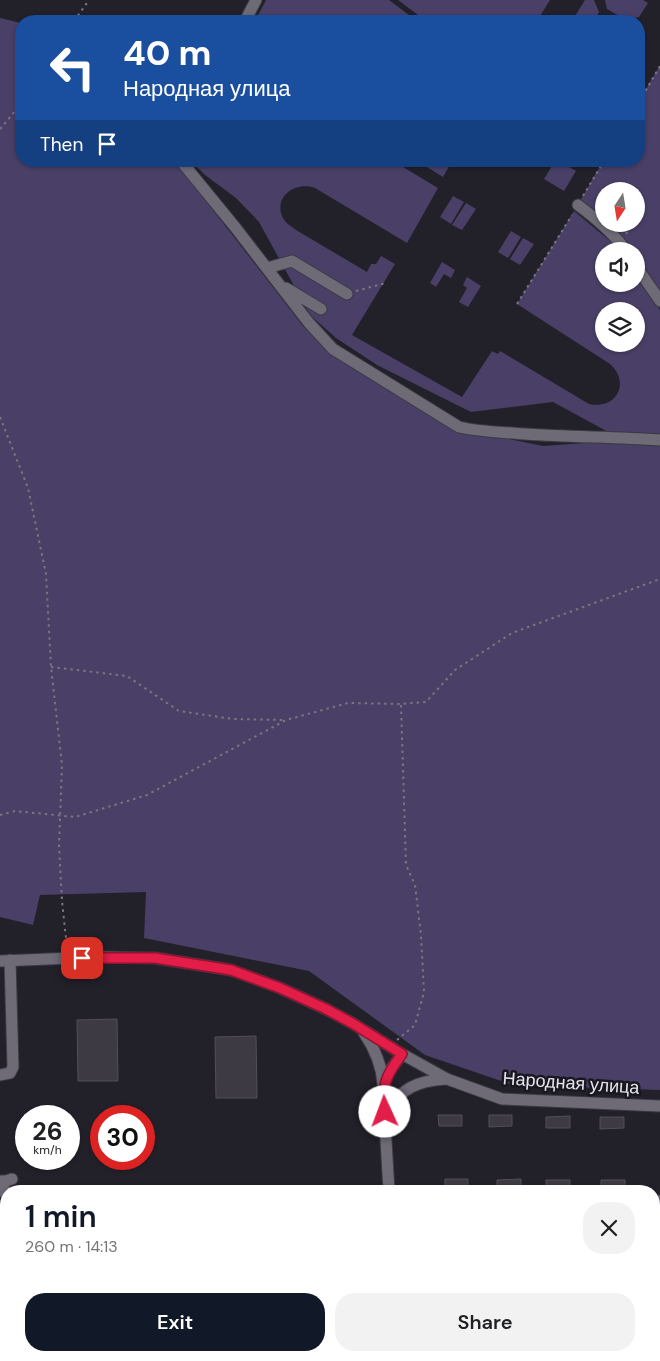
<!DOCTYPE html>
<html lang="en">
<head>
<meta charset="utf-8">
<style>
  :root { --surface:#fff; --page:#f2f2f2; --text:#202124; --muted:#757577; --accent:#111827 }
  body { margin:0; font-family:"DM Sans",sans-serif; background:var(--page); color:var(--text); height:100vh; display:flex; flex-direction:column; font-size:19px; white-space:nowrap }
  * { box-sizing:border-box; margin:0 }
  p { font-size:16px; color:var(--muted) }
  .icon { flex:none; width:28px; height:28px; fill:none; stroke:currentColor; stroke-width:2; stroke-linecap:round; stroke-linejoin:round }
  .map { position:relative; flex:1; overflow:hidden }
  .sheet { position:absolute; left:0px; top:1185px; width:660px; height:176px; display:flex; flex-direction:column; background:var(--surface); border-radius:20px 20px 0 0; box-shadow:0 1px 4px #0004 }
  .sheet>* { flex:none }
  .guide { position:absolute; left:15px; top:15px; width:630px; height:152px; border-radius:20px; box-shadow:0 1px 4px #0004; background:#1a4fa0; color:#fff; overflow:hidden }
  .needle { width:32px; rotate:192deg }
  .controls { position:absolute; left:595px; top:182px; display:grid; gap:10px }
  .controls a { display:grid; place-items:center; width:50px; height:50px; border-radius:50%; background:var(--surface); box-shadow:0 1px 4px #0004; font-size:25px }
  .speed { position:absolute; left:15px; top:1105px; display:flex; gap:10px; font-size:25px; font-weight:700; text-align:center }
  .speed>* { display:grid; place-content:center; width:65px; height:65px; border-radius:50%; background:var(--surface); box-shadow:0 1px 4px #0004; line-height:1 }
  .speed small { font-size:12px; font-weight:400 }
  .speed .limit { border:8px solid #d22; background:#fff; color:#111 }
  .pin { position:absolute; display:grid; place-items:center; width:42px; height:42px; color:#fff; margin:-21px; border-radius:10px; box-shadow:0 2px 8px #0006 }
  .me { position:absolute; width:55px; margin:-28px; rotate:358deg; stroke-linejoin:round; filter:drop-shadow(0 0 4px #0008) }
  .turn { display:flex; align-items:center; gap:18px; height:105px; padding:0 25px; font-size:22px }
  .turn .icon { width:65px; height:65px; stroke-width:2.5 }
  .turn b { display:block; font-size:35px; line-height:42px }
  .then { display:flex; align-items:center; height:48px; padding:0 25px; background:#0003; gap:10px; font-size:19px }
  .round { display:grid; place-items:center; flex:none; width:52px; height:52px; border-radius:20px; background:var(--page) }
  .headline { display:flex; align-items:center; justify-content:space-between; height:85px; padding:0 25px }
  h1 { font-size:30px; font-weight:600; line-height:38px; color:var(--accent) }
  .action { display:flex; gap:10px; margin-top:auto; padding:10px 25px }
  .action a { flex:1; height:58px; border-radius:20px; background:var(--accent); color:#fff; font-size:20px; font-weight:600; line-height:58px; text-align:center }
  .action a+a { background:var(--page); color:var(--text) }
  .map>svg:first-child { display:block }
  .green { fill:#4a3f66; fill-rule:evenodd }
  .building { fill:#3d3a44; stroke:#524f5a }
  .lines { fill:none; stroke-linecap:round; stroke-linejoin:round }
  .minor-casing { stroke:#3c3a42; stroke-width:13 }
  .path { stroke:#78767e; stroke-width:2; stroke-dasharray:2.5 4; stroke-linecap:butt }
  .minor { stroke:#6e6b77; stroke-width:11 }
  .route-casing { stroke:#92132f; stroke-width:12 }
  .route { stroke:#e11d48; stroke-width:9 }
  .labels { text-anchor:middle; dominant-baseline:central; stroke-width:5; stroke-linejoin:round; paint-order:stroke }
  .street-label { font-size:18px; fill:#e6e4eb; stroke:#191720 }
</style>
</head>
<body>
<div class="map">
<svg width="660" height="1361" viewBox="0 0 660 1361">
  <rect width="100%" height="100%" fill="#222029"/>
  <path class="green" d="M 266,0 L 389,0 L 417,21 L 255,21 Z
    M 398,0 L 550,0 L 537,21 L 426,21 Z
    M 585,0 L 594,0 L 599,12 L 594,21 L 572,21 Z
    M 605,0 L 643,0 L 648,3 L 639,17 L 626,20 L 607,9 Z
    M 0,18 L 21,23 L 21,161 L 175,161 L 303,326 L 332,351 L 465,430 L 543,446 L 612,441 L 660,445 L 660,1090 L 513,1085 L 425,1055 L 309,971 L 144,938 L 146,892 L 40,895 L 33,925 L 0,917 Z
    M 660,65 L 660,295 L 636,258 L 636,251 L 632,251 L 625,241 L 606,224 L 636,224 L 636,191 L 604,191 L 604,222 L 580,201 L 603,161 L 639,161 L 639,101 Z
    M 191,161 L 393,161 L 438,188 L 407,243 L 315,188 C 297,181 274,195 282,216 C 285,223 291,226 296,230 L 367,272 L 371,264 L 376,264 L 381,256 L 395,264 L 352,335 L 462,397 L 492,351 L 498,354 L 500,351 L 589,404 C 616,410 631,383 610,364 L 517,304 L 574,211 L 616,246 L 620,251 L 604,251 L 604,284 L 636,284 L 636,272 L 660,310 L 660,434 L 615,434 L 610,433 L 553,402 L 471,412 L 377,365 L 336,338 L 310,315 L 259,222 L 236,198 L 205,175 ZM 604,311 L 636,311 L 636,344 L 604,344 Z
    M 417,161 L 452,161 L 443,177 Z
    M 555,161 L 559,161 L 576,171 L 564,191 L 544,179 Z
    M 453,196 L 464,202 L 451,224 L 440,217 Z
    M 466,203 L 476,209 L 462,230 L 452,225 Z
    M 511,231 L 521,237 L 508,258 L 498,252 Z
    M 523,238 L 534,244 L 520,265 L 510,259 Z
    M 442,262 L 455,270 L 451,278 L 444,274 L 436,287 L 430,283 Z
    M 467,277 L 481,286 L 468,307 L 459,302 L 467,288 L 463,285 Z"/>
  <path class="building" d="M 117,1019 L 118,1081 L 78,1081 L 77,1020 Z
    M 256,1036 L 257,1098 L 216,1098 L 215,1037 Z
    M 438,1115 L 462,1115 L 462,1126 L 439,1126 Z
    M 489,1115 L 512,1115 L 512,1126 L 489,1127 Z
    M 570,1116 L 570,1128 L 546,1128 L 546,1117 Z
    M 600,1117 L 624,1117 L 624,1128 L 600,1129 Z
    M 445,1179 L 468,1179 L 468,1190 L 445,1191 Z
    M 521,1179 L 521,1191 L 497,1191 L 497,1180 Z
    M 546,1180 L 570,1180 L 570,1191 L 546,1191 Z
    M 601,1180 L 625,1180 L 625,1191 L 601,1191 Z"/>
  <g class="lines">
    <defs>
      <path id="minor" d="M 245,21 L 256,0
        M 181,161 L 235,227 L 309,323 L 333,349 L 459,427 C 481,432 502,432 525,434 C 570,437 615,437 660,440
        M 578,205 C 595,218 614,233 626,251
        M 636,266 L 660,301
        M 267,268 L 292,261 L 347,294
        M 286,288 L 321,309
        M 0,961 L 96,957 L 155,958 L 231,970 L 280,988 L 326,1009 L 352,1023 L 402,1054 L 447,1079 L 502,1099 L 660,1106
        M 364,1033 C 375,1049 382,1066 383,1085
        M 0,1075 L 10,1073 L 13,1067 L 10,960
        M 385,1112 C 403,1088 416,1081 446,1079
        M 0,1181 L 6,1181 L 12,1179
        M 0,1191 L 6,1191
        M 389,1191 L 383,1090 L 386,1076 L 402,1054
        M 654,1201 L 660,1201
        M 0,1274 L 6,1274
        M 654,1291 L 660,1290
        M 237,1355 L 340,1357 L 405,1357
        M 21,1361 L 28,1359 L 175,1355
        M 209,1361 L 210,1355"/>
    </defs>
    <use href="#minor" class="minor-casing"/>
    <path class="path" d="M 74,21 L 89,0
      M 639,102 L 660,66
      M 0,129 L 21,104
      M 583,196 L 604,161
      M 626,234 L 631,227
      M 356,291 L 386,283
      M 517,304 L 572,215
      M 0,417 L 28,488 L 46,574 L 51,667 L 62,765 L 59,845 L 62,901 L 67,948
      M 51,667 L 127,676 L 179,711 L 233,719 L 283,720
      M 0,815 L 15,811 L 75,817 L 147,795 L 286,720 L 348,703 L 401,704 L 426,702 L 455,670 L 512,633 L 660,579
      M 397,1040 L 415,1025 L 424,992 L 421,935 L 415,885 L 406,865 L 401,704"/>
    <use href="#minor" class="minor"/>
  </g>
  <g class="lines">
    <defs>
      <path id="route" d="M 82,958 L 155,958 L 231,970 L 280,988 L 326,1009 L 352,1023 L 402,1054 C 384,1078 383,1083 385,1112"/>
    </defs>
    <use href="#route" class="route-casing"/>
    <use href="#route" class="route"/>
  </g>
  <g class="labels">
    <g class="street-label">
      <text transform="translate(571 1083) rotate(4)">Народная улица</text>
    </g>
  </g>
</svg>
<div class="controls">
<a><svg class="needle" viewBox="-14 -14 28 28"><path d="M0-13l5 13h-10z" fill="#e53935"/><path d="M0 13l5-13h-10z" fill="#757577"/></svg></a>
<a><svg class="icon" aria-label="sound" viewBox="0 0 24 24"><path d="M4 9h4l5-4v14l-5-4H4zM17 9q2 3 0 6"/></svg></a>
<a><svg class="icon" aria-label="layers" viewBox="0 0 24 24"><path d="M12 4l9 5-9 5-9-5zM3 14l9 5 9-5"/></svg></a>
</div>
<div class="speed"><div>26<small>km/h</small></div><div class="limit">30</div></div>
<div class="pin" style="left:82px;top:958px;background:#d93025"><svg class="icon" aria-label="arrive" viewBox="0 0 24 24"><path d="M6 21V4h12l-3 4 3 4H6"/></svg></div>
<svg class="me" style="left:385px;top:1112px" viewBox="-20 -20 40 40"><circle r="19" fill="#fff"/><path d="M0-13L10 11 0 6-10 11z" fill="#e11d48"/></svg>
<div class="guide">
<div class="turn"><svg class="icon" aria-label="left" viewBox="0 0 24 24"><path d="M17 20v-9H6M10 6l-5 5 5 5"/></svg><div><b>40 m</b>Народная улица</div></div>
<div class="then">Then<svg class="icon" aria-label="arrive" viewBox="0 0 24 24"><path d="M6 21V4h12l-3 4 3 4H6"/></svg></div>
</div>
<section class="sheet">
<div class="headline"><div><h1>1 min</h1><p>260 m · 14:13</p></div><a class="round"><svg class="icon" aria-label="close" viewBox="0 0 24 24"><path d="M6 6l12 12M18 6L6 18"/></svg></a></div>
<div class="action"><a>Exit</a><a>Share</a></div>
</section>
</div>
</body>
</html>
